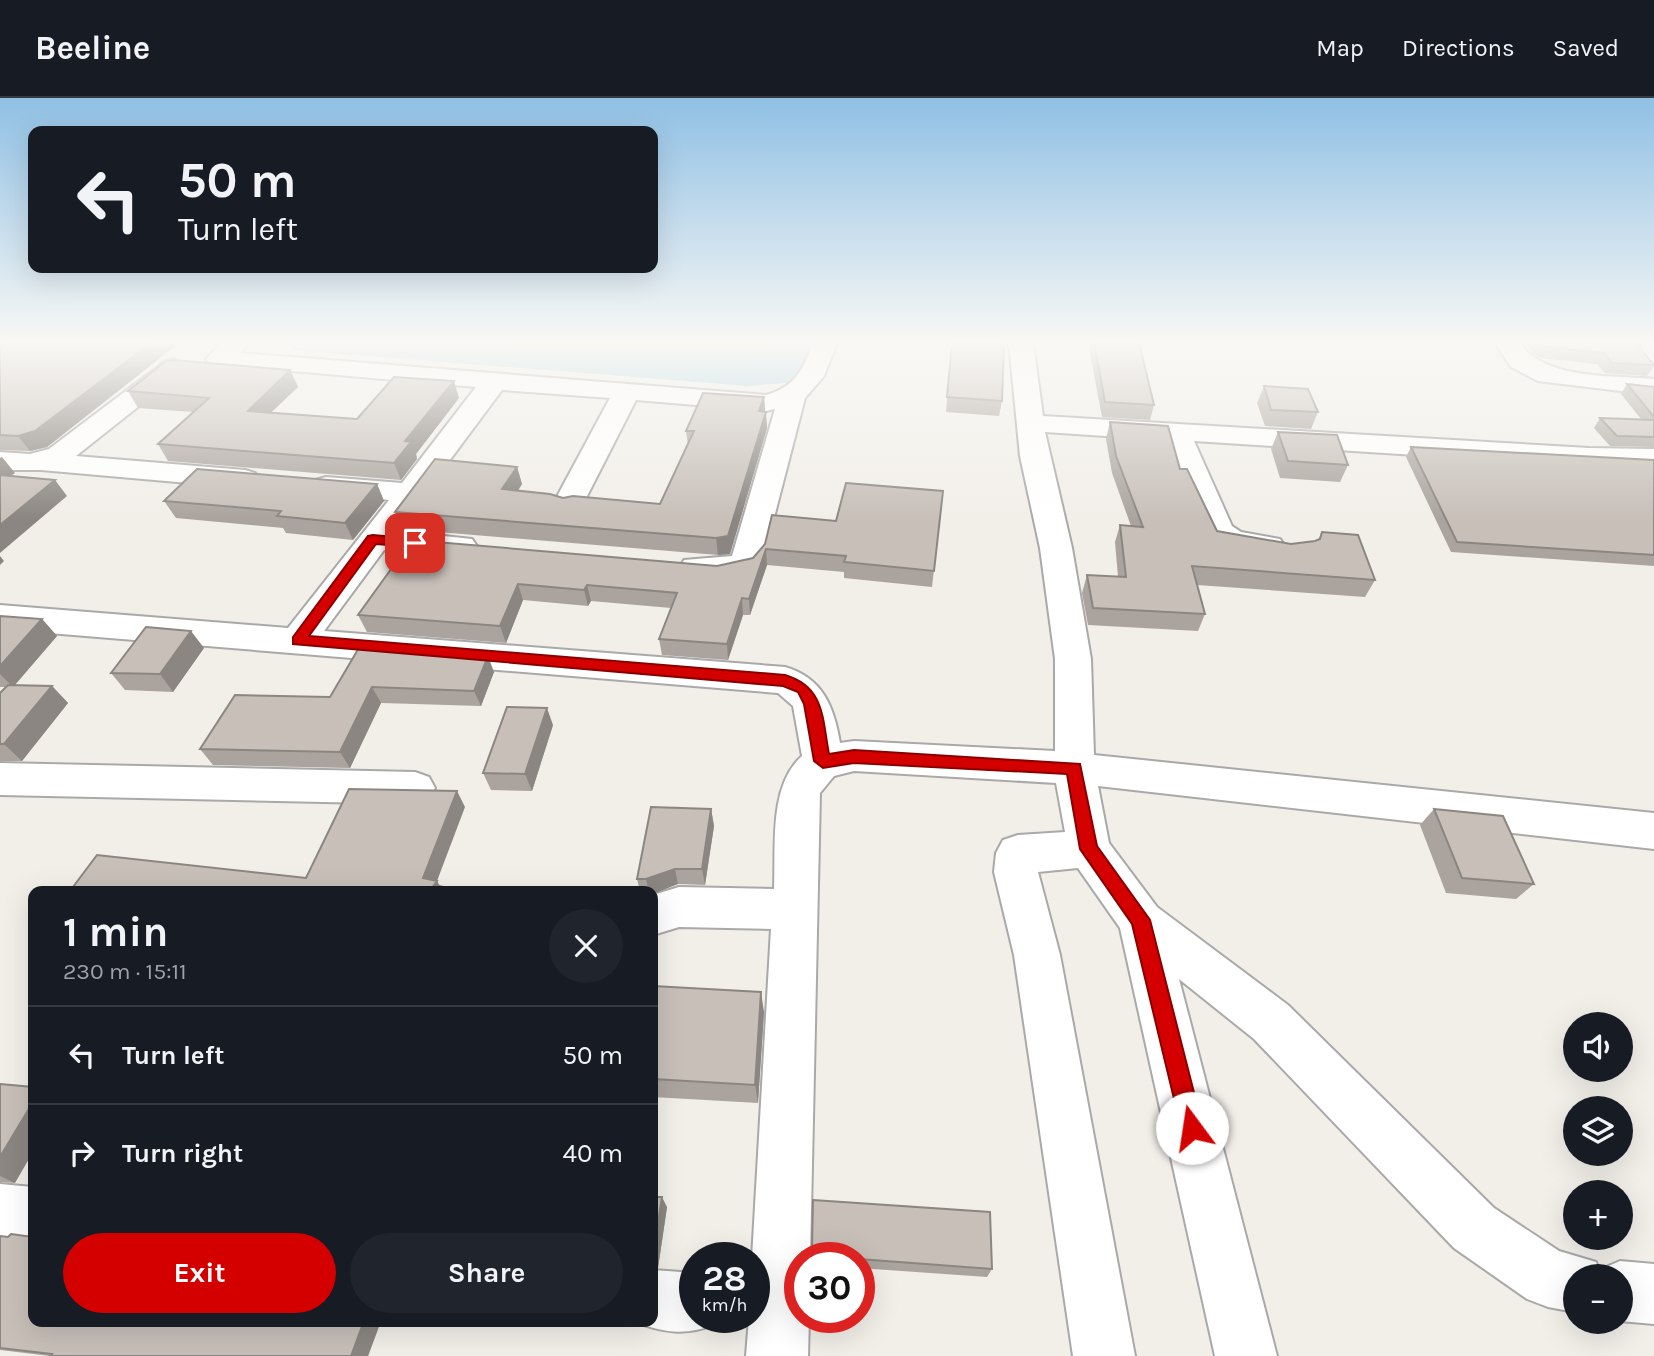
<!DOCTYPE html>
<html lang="en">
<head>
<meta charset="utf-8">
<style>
  :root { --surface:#171b24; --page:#20242c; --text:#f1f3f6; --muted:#9ea1a6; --line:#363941; --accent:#d40000 }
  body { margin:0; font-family:Karla,sans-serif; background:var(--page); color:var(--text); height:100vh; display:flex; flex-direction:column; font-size:26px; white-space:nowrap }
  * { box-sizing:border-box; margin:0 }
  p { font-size:23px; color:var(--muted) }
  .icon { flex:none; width:38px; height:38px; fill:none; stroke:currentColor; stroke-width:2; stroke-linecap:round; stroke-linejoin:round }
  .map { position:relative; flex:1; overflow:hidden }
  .side { position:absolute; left:28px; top:788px; width:630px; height:441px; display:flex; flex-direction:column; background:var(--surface); border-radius:14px; box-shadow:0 7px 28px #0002 }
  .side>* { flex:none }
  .banner { position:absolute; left:28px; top:28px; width:630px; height:147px; border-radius:14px; box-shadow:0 7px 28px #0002; background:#171b24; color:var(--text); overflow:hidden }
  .controls { position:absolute; left:1563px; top:914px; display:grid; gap:14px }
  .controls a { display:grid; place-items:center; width:70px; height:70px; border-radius:50%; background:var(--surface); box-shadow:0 7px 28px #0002; font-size:35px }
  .speed { position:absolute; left:679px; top:1144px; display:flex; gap:14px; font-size:35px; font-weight:700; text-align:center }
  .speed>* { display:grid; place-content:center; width:91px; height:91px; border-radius:50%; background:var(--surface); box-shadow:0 7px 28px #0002; line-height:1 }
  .speed small { font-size:18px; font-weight:400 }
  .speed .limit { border:10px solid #d22; background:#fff; color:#111 }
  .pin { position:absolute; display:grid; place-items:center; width:60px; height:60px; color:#fff; margin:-30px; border-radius:14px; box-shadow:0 4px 10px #0006 }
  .me { position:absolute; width:77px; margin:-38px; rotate:346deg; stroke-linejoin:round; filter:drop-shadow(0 0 5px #0008) }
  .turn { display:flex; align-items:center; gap:24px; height:147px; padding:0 35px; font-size:32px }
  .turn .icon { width:91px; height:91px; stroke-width:2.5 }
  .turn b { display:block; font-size:49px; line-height:60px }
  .round { display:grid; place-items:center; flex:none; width:74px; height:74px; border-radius:37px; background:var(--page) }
  .summary { display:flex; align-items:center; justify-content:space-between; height:119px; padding:0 35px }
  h1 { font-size:42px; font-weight:700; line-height:52px }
  .cta { display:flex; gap:14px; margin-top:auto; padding:14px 35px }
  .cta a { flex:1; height:80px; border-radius:42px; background:var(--accent); color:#fff; font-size:28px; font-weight:700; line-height:80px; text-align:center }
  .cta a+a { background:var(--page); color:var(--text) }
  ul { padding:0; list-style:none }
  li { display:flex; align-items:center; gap:21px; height:98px; padding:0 35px; border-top:2px solid var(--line) }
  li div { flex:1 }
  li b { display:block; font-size:26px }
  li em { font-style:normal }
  header { display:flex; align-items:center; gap:42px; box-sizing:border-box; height:98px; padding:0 35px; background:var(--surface); border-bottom:2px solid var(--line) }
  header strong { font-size:33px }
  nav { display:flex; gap:38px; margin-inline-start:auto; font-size:24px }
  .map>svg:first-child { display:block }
  .water { fill:#aad3df }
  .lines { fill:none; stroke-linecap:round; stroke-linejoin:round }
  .minor-casing { stroke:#a9a9a9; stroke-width:4 }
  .minor { fill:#fff; fill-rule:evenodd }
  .wall { fill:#aba49e }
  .shaded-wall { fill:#8b8681 }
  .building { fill:#c7bfb8; stroke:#8b8681; stroke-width:2 }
  .route { fill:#d40000; stroke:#8a0000; stroke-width:2 }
</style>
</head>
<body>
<header>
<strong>Beeline</strong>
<nav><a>Map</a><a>Directions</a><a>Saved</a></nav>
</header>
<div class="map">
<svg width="1654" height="1258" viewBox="0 0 1654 1258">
  <rect width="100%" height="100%" fill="#f2efe9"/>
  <path class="water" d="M 294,245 L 821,245 L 799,284 L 747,288 L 293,252 Z"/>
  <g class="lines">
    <defs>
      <path id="minor" d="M 222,245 L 249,245 L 240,255 L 766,297 C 795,289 803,272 813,245 L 837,245 L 824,278 L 805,300 L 763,462 L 752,475 L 696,479 L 684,476 L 680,469 L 684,462 L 732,458 L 775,311 L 766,313 L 636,302 L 583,406 L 579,412 L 568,415 L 557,412 L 553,406 L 610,300 L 502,292 L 397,433 L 472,441 L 477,448 L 472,455 L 461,458 L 384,452 L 324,533 L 785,569 C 823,580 834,609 840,645 L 854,643 L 1055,653 L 1055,561 L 1040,450 L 1020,358 L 1009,245 L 1033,245 L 1043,318 L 1589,350 L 1654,351 L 1654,369 L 1589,368 L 1194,343 L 1232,428 L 1241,434 L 1280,441 L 1285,448 L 1280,455 C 1257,461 1228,454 1208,441 L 1165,342 L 1045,334 L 1072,450 L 1091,561 L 1094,657 L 1654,715 L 1654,751 L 1098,688 L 1109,745 L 1157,809 L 1288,907 L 1494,1110 L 1559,1153 L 1596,1164 L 1599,1172 L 1620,1163 L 1654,1166 L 1654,1226 L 1620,1223 L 1620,1178 L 1575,1178 L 1575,1214 L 1548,1209 L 1527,1201 L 1454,1150 L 1254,941 L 1179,881 L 1277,1258 L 1215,1258 L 1120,830 L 1078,770 L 1038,774 L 1060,857 L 1135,1258 L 1073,1258 L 1014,857 L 994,774 L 996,755 L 1003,742 L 1018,737 L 1065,734 L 1056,685 L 854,673 L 834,678 L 820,695 L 810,1160 L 800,1160 L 800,1220 L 809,1220 L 808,1258 L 746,1258 L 749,1220 L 754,1220 L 752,1160 L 771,831 L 679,829 L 653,837 L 653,797 L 679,789 L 774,791 C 776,750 768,688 802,658 L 793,608 L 778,595 L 0,531 L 0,507 L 288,530 L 389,402 L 315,394 L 311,388 L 315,382 L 326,379 L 402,385 L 476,289 L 210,266 L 206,261 Z
        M 1495,245 L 1520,245 C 1545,282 1612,277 1654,281 L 1654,297 L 1538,283 L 1511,269 Z
        M 173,261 L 182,264 L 186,269 L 182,274 L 76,358 L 245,372 L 255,375 L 260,381 L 255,387 L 245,390 L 41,372 L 0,372 L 0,354 L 30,356 L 49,351 L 164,264 Z
        M 0,665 L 415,674 L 429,679 L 435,690 L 429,701 L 415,706 L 0,697 Z
        M 0,1086 L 33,1089 L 33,1145 L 0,1142 Z
        M 653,1172 L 695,1175 L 695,1220 L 719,1220 L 716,1226 C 687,1238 662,1235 633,1223 L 653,1223 Z"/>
    </defs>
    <use href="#minor" class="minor-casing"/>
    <use href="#minor" class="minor"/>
  </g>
  <path class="wall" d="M 179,245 L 47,349 L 30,353 L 0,352 L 0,249 Z
    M 952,245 L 1002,303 L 999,318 L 946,314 Z
    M 1090,245 L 1139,245 L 1154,307 L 1150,322 L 1102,319 L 1089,250 Z
    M 1526,245 L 1639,245 L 1642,249 L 1641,251 L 1654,266 L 1654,268 L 1647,278 L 1605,275 L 1597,266 L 1541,260 L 1533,255 Z
    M 290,272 L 298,289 L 271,314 L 357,321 L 459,300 L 416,356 L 417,361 L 401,382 L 168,363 L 158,346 L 193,314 L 138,310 L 128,293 Z
    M 1627,286 L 1654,289 L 1654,349 L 1610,348 L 1594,330 L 1600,320 L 1641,321 L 1621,296 Z
    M 1264,288 L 1318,314 L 1311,331 L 1265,328 L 1257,305 Z
    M 764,299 L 767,330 L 730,456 L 718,457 L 402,431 L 395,414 L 517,369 L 522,386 L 518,393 L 563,400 L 660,406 L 688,347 L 686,333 Z
    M 1110,324 L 1180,371 L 1217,433 L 1291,446 L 1315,443 L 1318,442 L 1322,434 L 1375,482 L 1365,499 L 1197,487 L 1205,516 L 1198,533 L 1088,527 L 1082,495 L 1087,477 L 1118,479 L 1115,444 L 1120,427 L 1131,428 L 1112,375 L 1106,341 Z
    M 1278,334 L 1348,367 L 1340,384 L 1280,380 L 1271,351 Z
    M 1411,349 L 1654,362 L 1654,468 L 1451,454 L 1406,359 Z
    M 377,386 L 384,403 L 353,442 L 286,435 L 283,430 L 176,420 L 164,403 Z
    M 943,393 L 932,489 L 844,480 L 844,474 L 767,467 L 750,517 L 743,517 L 728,562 L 662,557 L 659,541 L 671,510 L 591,503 L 588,508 L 523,502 L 506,545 L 367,534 L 358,517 L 412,442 L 717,468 L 753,460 L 765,446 L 836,423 Z
    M 0,518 L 42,521 L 57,538 L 15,587 L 52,588 L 68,605 L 22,663 L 0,663 L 0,595 L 5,589 L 0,589 Z
    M 360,548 L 494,574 L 481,608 L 381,605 L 350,670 L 213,667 L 200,651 L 330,599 Z
    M 204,550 L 173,594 L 125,592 L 111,575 Z
    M 553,627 L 532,693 L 491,692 L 483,675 Z
    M 711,711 L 714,728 L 705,787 L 678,786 L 653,793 L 640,793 L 637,781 Z
    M 1434,711 L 1534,786 L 1516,801 L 1446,795 L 1420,727 Z
    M 653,888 L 764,914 L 758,1005 L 653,999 Z
    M 0,986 L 15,1085 L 0,1084 Z
    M 653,1099 L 667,1109 L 658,1170 L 653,1170 Z
    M 0,1138 L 33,1223 L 381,1223 L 368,1258 L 50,1258 L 0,1252 Z
    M 812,1151 L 992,1171 L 987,1179 L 859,1170 L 859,1160 L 802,1160 L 802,1154 Z"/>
  <path class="shaded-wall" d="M 151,245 L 179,245 L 47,349 L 30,353 L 18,338 Z
    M 290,272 L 298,289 L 256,329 L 248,313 Z
    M 454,283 L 459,300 L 416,356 L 417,361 L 401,382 L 394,365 L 405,343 Z
    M 764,299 L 765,316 L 759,313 Z
    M 766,314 L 767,330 L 730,456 L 718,457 L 716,440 Z
    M 2,359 L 15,375 L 0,386 L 0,360 Z
    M 517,369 L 522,386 L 507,408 L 502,391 Z
    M 55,382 L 67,398 L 0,455 L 0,427 Z
    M 377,386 L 384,403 L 353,442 L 345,425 Z
    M 766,451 L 767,467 L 750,517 L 749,501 Z
    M 0,458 L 4,463 L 0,467 Z
    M 518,486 L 523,502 L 506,545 L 500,528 Z
    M 587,487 L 591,503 L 588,508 L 584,492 Z
    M 742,500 L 743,517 L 728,562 L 727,546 Z
    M 42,521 L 57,538 L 13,589 L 0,576 L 0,568 Z
    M 191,533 L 204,550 L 173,594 L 160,576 Z
    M 488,558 L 494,574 L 481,608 L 474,593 Z
    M 52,588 L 68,605 L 22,663 L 4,646 Z
    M 372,589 L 381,605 L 350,670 L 340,654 Z
    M 547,610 L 553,627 L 532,693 L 525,676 Z
    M 457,693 L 465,709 L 437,783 L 443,793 L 423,780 Z
    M 711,711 L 714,728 L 705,787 L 702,771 Z
    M 675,771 L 678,786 L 653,796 L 653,793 L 649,793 L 646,781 Z
    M 761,894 L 764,914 L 758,1005 L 755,987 Z
    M 33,1004 L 33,1054 L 15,1085 L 0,1078 L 0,1059 Z
    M 662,1099 L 667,1109 L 658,1170 L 653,1162 L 653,1157 Z
    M 364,1223 L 381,1223 L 368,1258 L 351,1258 Z"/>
  <path class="building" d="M 5,245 L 151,245 L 35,333 L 18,338 L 0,337 L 0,249 Z
    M 952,245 L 1004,245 L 1002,303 L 947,299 Z
    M 1094,245 L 1139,245 L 1154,307 L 1105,304 Z
    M 1541,245 L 1639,245 L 1642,249 L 1639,249 L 1654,267 L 1612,265 L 1604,255 L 1548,249 Z
    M 173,262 L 290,272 L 248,313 L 357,321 L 394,279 L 454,283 L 405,343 L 411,344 L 394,365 L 158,346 L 209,300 L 128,293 L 166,263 Z
    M 1627,286 L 1654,289 L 1654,319 Z
    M 1264,288 L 1308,291 L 1318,314 L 1271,312 Z
    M 703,295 L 764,299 L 759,313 L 766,314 L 728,438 L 716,440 L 395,414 L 435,361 L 517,369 L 502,391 L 550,396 L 563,400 L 573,398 L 660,406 L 694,333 L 686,333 Z
    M 1600,320 L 1654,322 L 1654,339 L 1617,338 Z
    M 1110,324 L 1168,328 L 1180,371 L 1187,371 L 1217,433 L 1291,446 L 1315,443 L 1320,441 L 1322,434 L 1358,437 L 1375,482 L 1192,468 L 1205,516 L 1093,510 L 1087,477 L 1126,479 L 1120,427 L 1143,429 L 1116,358 Z
    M 1278,334 L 1337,337 L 1348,367 L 1288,363 Z
    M 1411,349 L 1654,362 L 1654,457 L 1457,444 Z
    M 197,371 L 377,386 L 345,425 L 277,418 L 281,413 L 164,403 Z
    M 0,377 L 55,382 L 0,427 Z
    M 846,385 L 943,393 L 934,473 L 844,464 L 846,458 L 766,451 L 749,501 L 742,500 L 727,546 L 659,541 L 677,495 L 587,487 L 584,492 L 518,486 L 500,528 L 358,517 L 412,442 L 717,468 L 753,460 L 765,446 L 772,417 L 836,423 Z
    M 0,518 L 42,521 L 0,568 Z
    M 146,529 L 191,533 L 160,576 L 111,575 Z
    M 360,548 L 488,558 L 474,593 L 372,589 L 340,654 L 200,651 L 235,597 L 330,599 Z
    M 8,587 L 52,588 L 4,646 L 0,646 L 0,595 Z
    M 507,609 L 547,610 L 525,676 L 483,675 Z
    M 349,691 L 457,693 L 423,780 L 437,783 L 434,787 L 463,793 L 70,793 L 97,757 L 306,780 Z
    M 651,709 L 711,711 L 702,771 L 675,771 L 646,781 L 637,781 Z
    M 1434,711 L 1503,718 L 1534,786 L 1462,780 Z
    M 653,888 L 761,894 L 755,987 L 653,981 Z
    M 0,986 L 33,989 L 33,1004 L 0,1059 Z
    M 653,1099 L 662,1099 L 653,1157 Z
    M 813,1102 L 990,1114 L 992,1171 L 859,1161 L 859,1160 L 802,1157 L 802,1154 L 812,1151 Z
    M 11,1136 L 33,1139 L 33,1223 L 364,1223 L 351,1258 L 50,1258 L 52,1256 L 0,1250 L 0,1138 L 8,1139 Z"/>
  <linearGradient id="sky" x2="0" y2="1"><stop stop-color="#8fc0e4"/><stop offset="0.58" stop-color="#f9f8f5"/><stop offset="1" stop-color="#f9f8f5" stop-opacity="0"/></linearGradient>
  <rect width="1654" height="421" fill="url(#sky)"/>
  <path class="route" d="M 373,437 L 415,441 L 421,445 L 415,449 L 376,446 L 309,538 L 785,577 C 825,589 822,620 829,656 L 854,652 L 1080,666 L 1097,748 L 1150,822 L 1203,1030 L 1200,1038 L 1192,1041 L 1185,1038 L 1181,1030 L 1132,826 L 1080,751 L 1067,676 L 854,665 L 823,670 L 814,663 L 804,606 L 798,594 L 783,588 L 293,546 L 293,539 L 368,438 Z"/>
</svg>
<div class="controls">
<a><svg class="icon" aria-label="sound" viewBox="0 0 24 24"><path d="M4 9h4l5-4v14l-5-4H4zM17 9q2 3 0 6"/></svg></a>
<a><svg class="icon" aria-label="layers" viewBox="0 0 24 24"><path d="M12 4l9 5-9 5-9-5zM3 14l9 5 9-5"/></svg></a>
<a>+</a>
<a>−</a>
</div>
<div class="speed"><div>28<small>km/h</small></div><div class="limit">30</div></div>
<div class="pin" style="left:415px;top:445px;background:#d93025"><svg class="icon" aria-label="arrive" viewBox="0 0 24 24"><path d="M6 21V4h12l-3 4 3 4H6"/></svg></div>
<svg class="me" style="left:1192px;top:1030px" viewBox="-20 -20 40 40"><circle r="19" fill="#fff"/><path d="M0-13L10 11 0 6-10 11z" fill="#d40000"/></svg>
<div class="banner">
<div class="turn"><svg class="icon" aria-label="left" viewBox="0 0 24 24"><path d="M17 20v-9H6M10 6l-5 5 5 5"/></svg><div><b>50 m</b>Turn left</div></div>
</div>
<section class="side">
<div class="summary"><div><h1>1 min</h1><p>230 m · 15:11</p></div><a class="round"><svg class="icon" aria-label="close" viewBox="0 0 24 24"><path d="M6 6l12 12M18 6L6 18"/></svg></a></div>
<ul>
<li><svg class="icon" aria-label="left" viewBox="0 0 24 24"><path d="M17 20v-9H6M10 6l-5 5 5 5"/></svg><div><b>Turn left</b></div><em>50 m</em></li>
<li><svg class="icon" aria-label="right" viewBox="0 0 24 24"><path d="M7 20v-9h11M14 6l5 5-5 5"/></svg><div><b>Turn right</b></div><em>40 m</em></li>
</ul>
<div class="cta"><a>Exit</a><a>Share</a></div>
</section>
</div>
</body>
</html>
